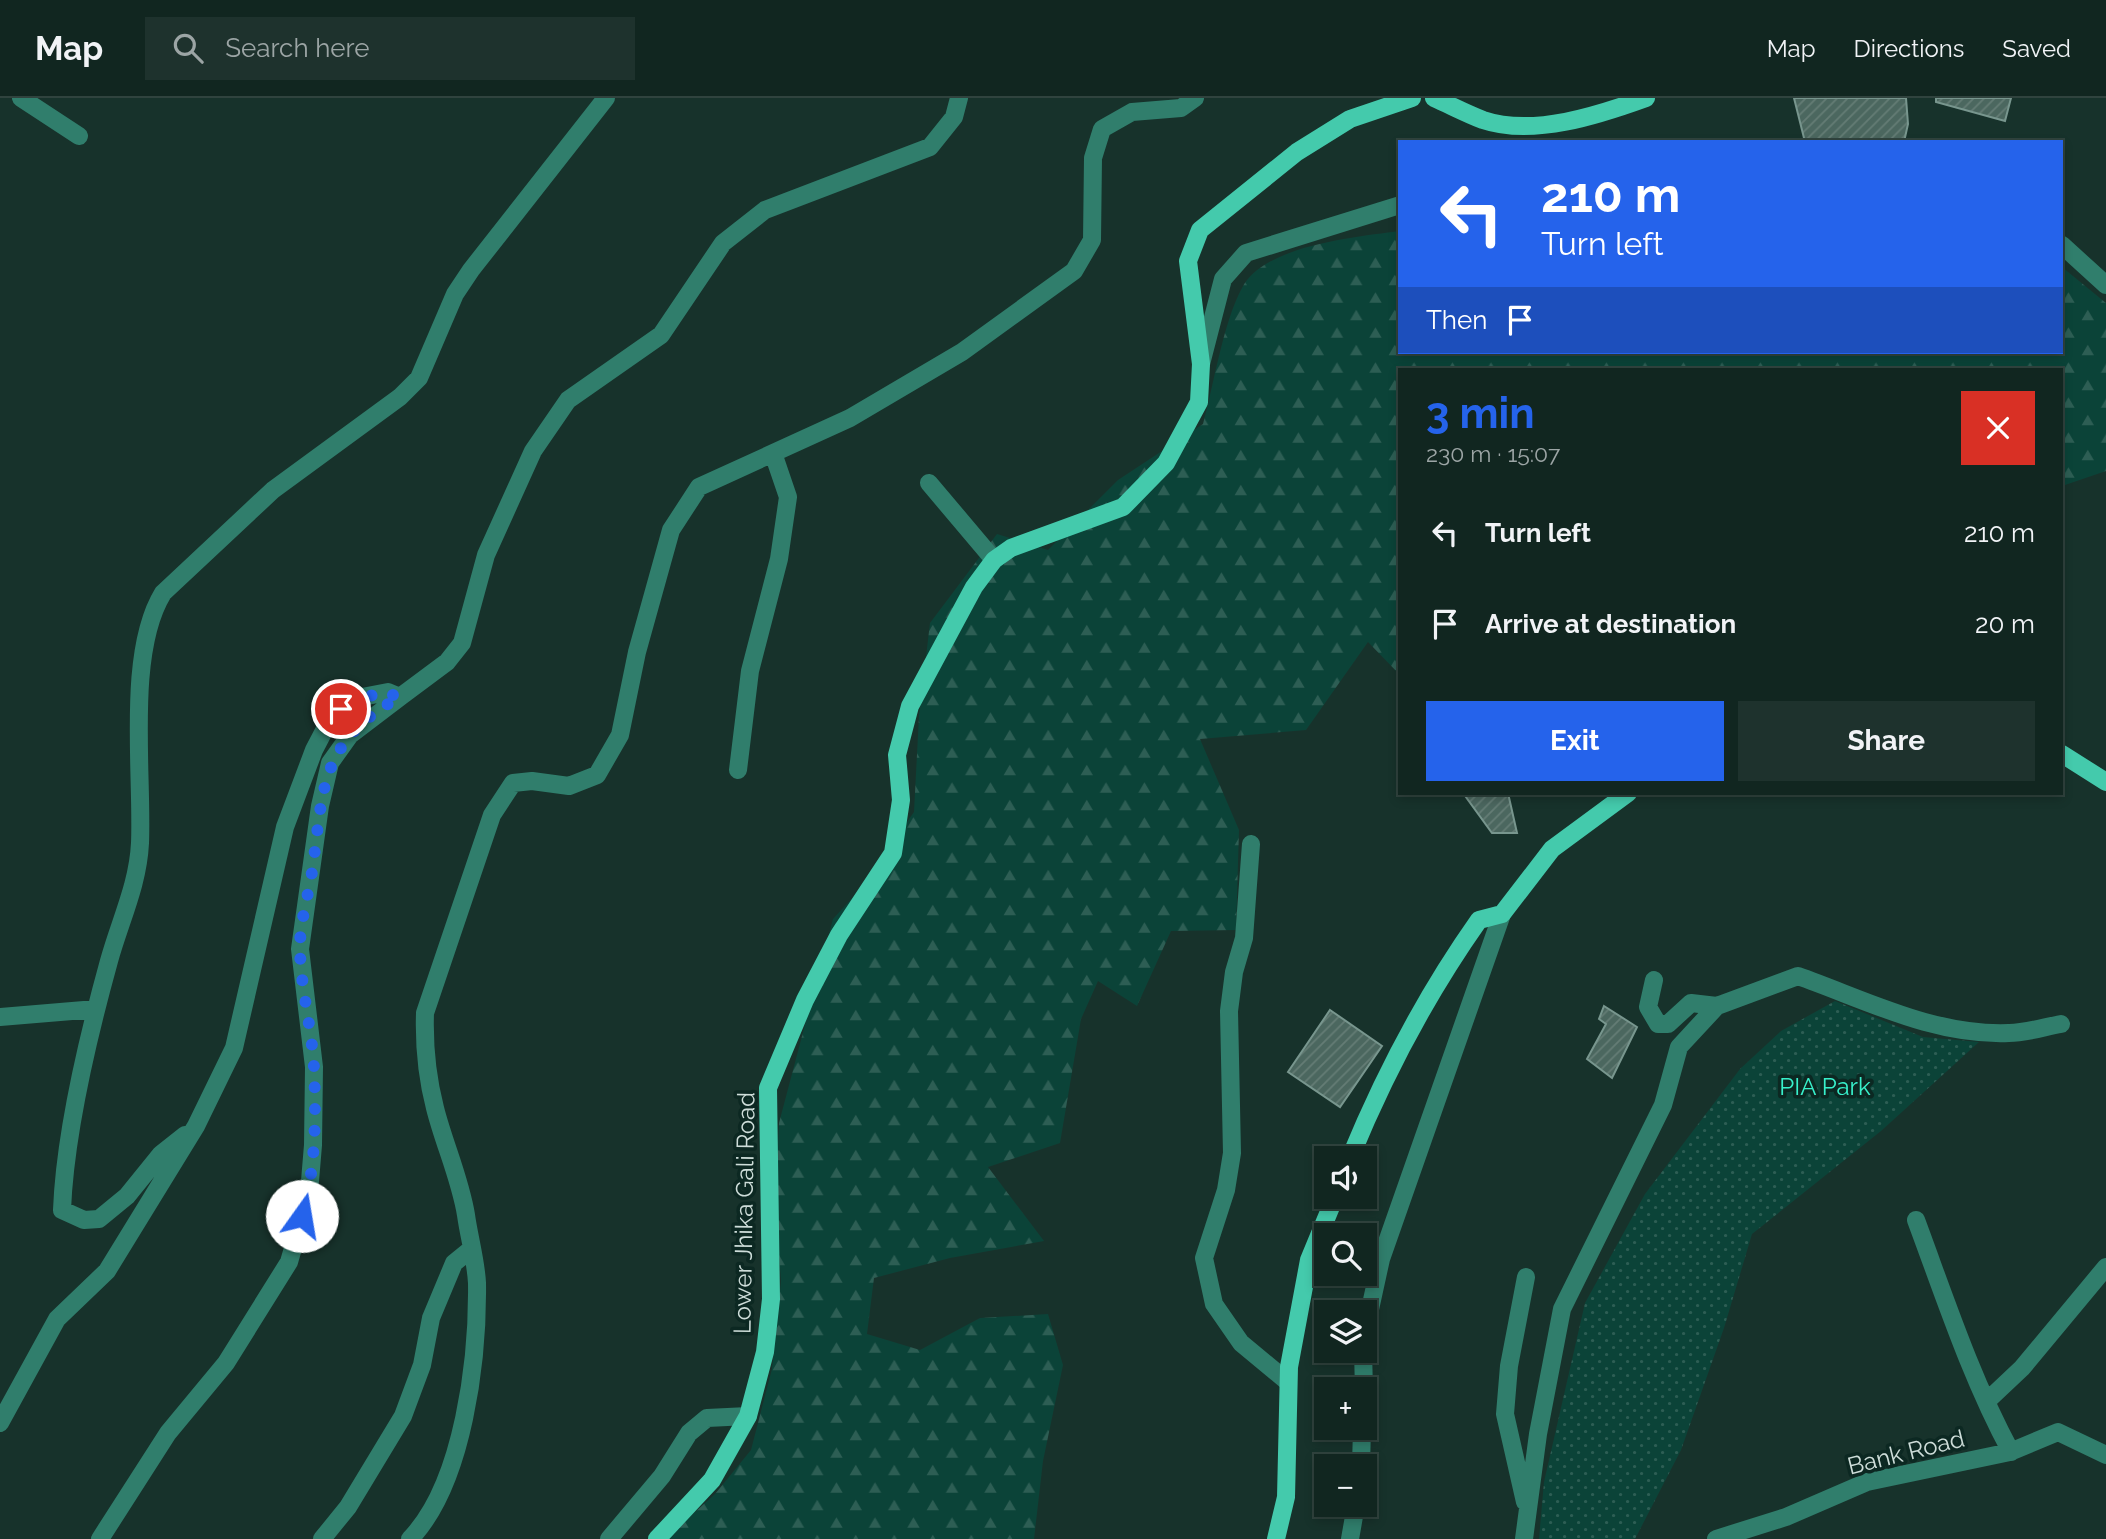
<!DOCTYPE html>
<html lang="en">
<head>
<meta charset="utf-8">
<style>
  :root { --surface:#112620; --page:#1e322d; --text:#f1f3f6; --muted:#9ca5a5; --line:#30433e; --accent:#2563eb }
  body { margin:0; font-family:Raleway,sans-serif; background:var(--page); color:var(--text); height:100vh; display:flex; flex-direction:column; font-size:26px; white-space:nowrap }
  * { box-sizing:border-box; margin:0 }
  p { font-size:23px; color:var(--muted) }
  .icon { flex:none; width:38px; height:38px; fill:none; stroke:currentColor; stroke-width:2; stroke-linecap:round; stroke-linejoin:round }
  .map { position:relative; flex:1; overflow:hidden }
  .panel { position:absolute; left:1398px; top:270px; width:665px; height:427px; display:flex; flex-direction:column; background:var(--surface); border-radius:0px; box-shadow:0 4px 10px #0003,0 0 0 2px var(--line) }
  .panel>* { flex:none }
  .hud { position:absolute; left:1398px; top:42px; width:665px; height:214px; border-radius:0px; box-shadow:0 4px 10px #0003,0 0 0 2px var(--line); background:#2563eb; color:#fff; overflow:hidden }
  .controls { position:absolute; left:1314px; top:1048px; display:grid; gap:14px }
  .controls a { display:grid; place-items:center; width:63px; height:63px; border-radius:0px; background:var(--surface); box-shadow:0 4px 10px #0003,0 0 0 2px var(--line); font-size:35px }
  .pin { position:absolute; display:grid; place-items:center; width:60px; height:60px; color:#fff; margin:-30px; border:4px solid #fff; border-radius:50%; box-shadow:0 2px 7px #0007 }
  .me { position:absolute; width:77px; margin:-38px; rotate:13deg; stroke-linejoin:round; filter:drop-shadow(0 0 5px #0008) }
  .turn { display:flex; align-items:center; gap:24px; height:147px; padding:0 28px; font-size:32px }
  .turn .icon { width:91px; height:91px; stroke-width:2.5 }
  .turn b { display:block; font-size:49px; line-height:60px }
  .then { display:flex; align-items:center; height:66px; padding:0 28px; background:#0003; gap:14px; font-size:26px }
  .round { display:grid; place-items:center; flex:none; width:74px; height:74px; border-radius:0px; background:var(--page) }
  .overview { display:flex; align-items:center; justify-content:space-between; height:119px; padding:0 28px }
  h1 { font-size:42px; font-weight:700; line-height:52px; color:var(--accent) }
  .primary-button { display:flex; gap:14px; margin-top:auto; padding:14px 28px }
  .primary-button a { flex:1; height:80px; border-radius:0px; background:var(--accent); color:#fff; font-size:28px; font-weight:700; line-height:80px; text-align:center }
  .primary-button a+a { background:var(--page); color:var(--text) }
  ul { padding:0; list-style:none }
  li { display:flex; align-items:center; gap:21px; height:91px; padding:0 28px }
  li div { flex:1 }
  li b { display:block; font-size:26px }
  li em { font-style:normal }
  header { display:flex; align-items:center; gap:42px; box-sizing:border-box; height:98px; padding:0 35px; background:var(--surface); border-bottom:2px solid var(--line) }
  header strong { font-size:33px }
  nav { display:flex; gap:38px; margin-inline-start:auto; font-size:24px }
  .search { width:490px; height:63px; background:var(--page); display:flex; align-items:center; gap:18px; box-sizing:border-box; padding:0 24px; border-radius:0px; color:var(--muted); font-size:26px }
  .map>svg:first-child { display:block }
  .forest { fill:url(#forest-firs) }
  .park { fill:url(#park-dots) }
  .building { fill:url(#building-hatch); stroke:#78968e; stroke-width:2 }
  .lines { fill:none; stroke-linecap:round; stroke-linejoin:round }
  .minor { stroke:#307e6c; stroke-width:18 }
  .major { stroke:#44caac; stroke-width:18 }
  .route { stroke:#2563eb; stroke-width:12; stroke-dasharray:0 21.6 }
  .labels { text-anchor:middle; dominant-baseline:central; stroke-width:7; stroke-linejoin:round; paint-order:stroke }
  .park-label { font-size:24px; fill:#38f0cb; stroke:#0c2822 }
  .street-label { font-size:24px; fill:#ceddd9; stroke:#0c2822 }
</style>
</head>
<body>
<header>
<strong>Map</strong>
<div class="search"><svg class="icon" aria-label="search" viewBox="0 0 24 24"><circle cx="10" cy="10" r="6"/><path d="M15 15l6 6"/></svg>Search here</div>
<nav><a>Map</a><a>Directions</a><a>Saved</a></nav>
</header>
<div class="map">
<svg width="2106" height="1441" viewBox="0 0 2106 1441">
  <defs>
    <pattern id="forest-firs" width="22" height="20" patternUnits="userSpaceOnUse" patternTransform="scale(1.75)"><rect width="22" height="20" fill="#0b4338"/><path d="M5 1l3.5 6h-7zM16 11l3.5 6h-7z" fill="#2d5e54"/></pattern>
    <pattern id="park-dots" width="8" height="8" patternUnits="userSpaceOnUse" patternTransform="scale(1.75)"><rect width="8" height="8" fill="#0b4338"/><path d="M2 2h.1M6 6h.1" fill="none" stroke="#2d5e54" stroke-width="1.8" stroke-linecap="round"/></pattern>
    <pattern id="building-hatch" width="6" height="6" patternUnits="userSpaceOnUse" patternTransform="scale(1.75)"><rect width="6" height="6" fill="#4b675f"/><path d="M-1 1l2-2M0 6l6-6M5 7l2-2" fill="none" stroke="#647c75"/></pattern>
  </defs>
  <rect width="100%" height="100%" fill="#17322b"/>
  <path class="forest" d="M 1400,133 L 1400,254 L 2062,254 L 2062,169 L 2106,205 L 2106,373 L 2062,388 L 2062,271 L 1400,271 L 1400,577 L 1368,544 L 1306,632 L 1200,641 L 1239,732 L 1236,832 L 1171,833 L 1137,908 L 1098,883 L 1081,921 L 1060,1045 L 988,1069 L 1044,1143 L 950,1160 L 874,1180 L 867,1236 L 920,1252 L 980,1220 L 1048,1216 L 1063,1267 L 1043,1363 L 1034,1441 L 665,1441 L 715,1396 L 751,1352 L 772,1271 L 781,1183 L 775,1099 L 779,1025 L 833,821 L 854,798 L 914,714 L 919,618 L 930,525 L 997,436 L 1048,452 L 1118,382 L 1203,326 C 1214,286 1223,225 1242,190 C 1264,147 1356,139 1400,133 Z"/>
  <path class="park" d="M 1835,903 L 1923,939 L 1979,944 L 1881,1033 L 1752,1136 L 1724,1230 L 1681,1352 L 1635,1441 L 1539,1441 L 1544,1384 L 1585,1205 L 1645,1096 L 1740,971 L 1781,933 Z"/>
  <path class="building" d="M 1794,0 L 1906,0 L 1908,26 L 1904,44 L 1805,44 Z
    M 1936,0 L 2011,0 L 2005,23 L 1936,4 Z
    M 1463,695 L 1508,695 L 1517,735 L 1492,735 Z
    M 1604,908 L 1637,929 L 1612,980 L 1587,961 L 1606,926 L 1599,921 Z
    M 1330,912 L 1382,948 L 1340,1009 L 1288,974 Z"/>
  <g class="lines">
    <path class="minor" d="M 21,0 L 79,38
      M 2062,147 L 2106,187
      M 1201,266 L 1223,181 L 1246,155 L 1400,107
      M 929,385 L 994,462
      M 738,672 L 750,573 L 779,461 L 788,399 L 773,355
      M 1251,746 L 1244,840 L 1234,874 L 1229,913 L 1232,1055 L 1226,1092 L 1204,1160 L 1214,1206 L 1241,1245 L 1288,1284
      M 1654,882 L 1648,909 L 1658,926 L 1668,926 L 1691,905 L 1717,908
      M 0,919 L 96,911
      M 185,1037 L 161,1056 L 127,1098 L 99,1121 L 84,1122 L 62,1112 C 65,1033 88,939 109,863 C 120,823 138,787 140,745 C 143,675 126,555 163,495 L 273,392 L 400,299 L 419,280 L 455,196 L 471,172 L 606,0
      M 1916,1122 C 1945,1200 1971,1280 2011,1354
      M 1365,1234 L 1381,1161 L 1502,816
      M 1363,1253 L 1364,1292
      M 1987,1303 L 2022,1270 L 2106,1169
      M 0,1325 L 57,1221 L 107,1173 L 196,1028 L 234,950 L 285,729 L 314,652 L 326,629 L 341,611 L 362,599 L 388,594 L 400,599 L 447,564 L 462,545 L 486,457 L 533,353 L 568,302 L 661,237 L 723,145 L 765,112 L 930,49 L 954,19 L 959,0
      M 1361,1368 L 1362,1330
      M 1525,1404 L 1505,1316 L 1509,1268 L 1526,1179
      M 100,1441 L 168,1335 L 226,1265 L 289,1164 L 309,1095 L 313,1047 L 314,969 L 300,851 L 320,708 L 330,665 L 350,637 L 400,599
      M 322,1441 L 348,1409 L 403,1318 L 422,1267 L 431,1220 L 454,1165 L 470,1152
      M 410,1441 C 464,1385 478,1260 477,1185 C 476,1163 469,1139 466,1117 C 460,1080 444,1046 435,1010 C 427,979 424,946 425,915 L 492,717 L 513,685 L 532,683 L 569,688 L 597,677 L 620,637 L 637,554 L 671,432 L 699,389 L 850,320 L 962,254 L 1074,173 L 1092,142 L 1093,60 L 1102,31 L 1132,14 L 1181,10 L 1195,0
      M 609,1441 L 662,1378 L 689,1335 L 707,1320 L 748,1318
      M 1350,1441 L 1356,1407
      M 1524,1441 L 1538,1336 L 1562,1211 L 1663,1007 L 1679,949 L 1717,908 L 1798,878 C 1866,902 1934,938 2009,935 C 2026,935 2044,929 2061,926
      M 1716,1441 L 1786,1419 L 1867,1384 L 2010,1354 L 2058,1334 L 2106,1357"/>
    <path class="major" d="M 1434,0 C 1450,7 1467,16 1483,22 C 1533,39 1599,17 1646,0
      M 2062,656 L 2106,684
      M 1350,1060 C 1385,975 1426,897 1479,822 L 1502,816 L 1552,751 L 1628,695
      M 657,1441 L 712,1382 L 748,1318 L 765,1254 L 771,1201 L 768,990 L 805,902 L 839,837 L 893,755 L 901,702 L 897,657 L 910,608 L 974,489 L 994,462 L 1011,450 L 1123,409 L 1166,365 L 1199,304 L 1201,266 L 1188,163 L 1200,132 L 1297,54 L 1350,21 L 1412,0
      M 1276,1441 L 1286,1399 L 1289,1269 L 1309,1162 L 1335,1099"/>
  </g>
  <g class="lines">
    <path class="route" d="M 302,1118 C 316,1072 316,1018 314,970 C 312,931 301,892 300,853 C 299,828 308,799 312,774 C 324,691 318,645 400,599 C 378,591 361,600 341,611"/>
  </g>
  <g class="labels">
    <g class="park-label">
      <text x="1825" y="988">PIA Park</text>
    </g>
    <g class="street-label">
      <text transform="translate(744 1115) rotate(-89)">Lower Jhika Gali Road</text>
      <text transform="translate(1906 1354) rotate(-14)">Bank Road</text>
    </g>
  </g>
</svg>
<div class="controls">
<a><svg class="icon" aria-label="sound" viewBox="0 0 24 24"><path d="M4 9h4l5-4v14l-5-4H4zM17 9q2 3 0 6"/></svg></a>
<a><svg class="icon" aria-label="search" viewBox="0 0 24 24"><circle cx="10" cy="10" r="6"/><path d="M15 15l6 6"/></svg></a>
<a><svg class="icon" aria-label="layers" viewBox="0 0 24 24"><path d="M12 4l9 5-9 5-9-5zM3 14l9 5 9-5"/></svg></a>
<a>+</a>
<a>−</a>
</div>
<div class="pin" style="left:341px;top:611px;background:#d93025"><svg class="icon" aria-label="arrive" viewBox="0 0 24 24"><path d="M6 21V4h12l-3 4 3 4H6"/></svg></div>
<svg class="me" style="left:302px;top:1118px" viewBox="-20 -20 40 40"><circle r="19" fill="#fff"/><path d="M0-13L10 11 0 6-10 11z" fill="#2563eb"/></svg>
<div class="hud">
<div class="turn"><svg class="icon" aria-label="left" viewBox="0 0 24 24"><path d="M17 20v-9H6M10 6l-5 5 5 5"/></svg><div><b>210 m</b>Turn left</div></div>
<div class="then">Then<svg class="icon" aria-label="arrive" viewBox="0 0 24 24"><path d="M6 21V4h12l-3 4 3 4H6"/></svg></div>
</div>
<section class="panel">
<div class="overview"><div><h1>3 min</h1><p>230 m · 15:07</p></div><a class="round" style="background:#d93025;color:#fff"><svg class="icon" aria-label="close" viewBox="0 0 24 24"><path d="M6 6l12 12M18 6L6 18"/></svg></a></div>
<ul>
<li><svg class="icon" aria-label="left" viewBox="0 0 24 24"><path d="M17 20v-9H6M10 6l-5 5 5 5"/></svg><div><b>Turn left</b></div><em>210 m</em></li>
<li><svg class="icon" aria-label="arrive" viewBox="0 0 24 24"><path d="M6 21V4h12l-3 4 3 4H6"/></svg><div><b>Arrive at destination</b></div><em>20 m</em></li>
</ul>
<div class="primary-button"><a>Exit</a><a>Share</a></div>
</section>
</div>
</body>
</html>
